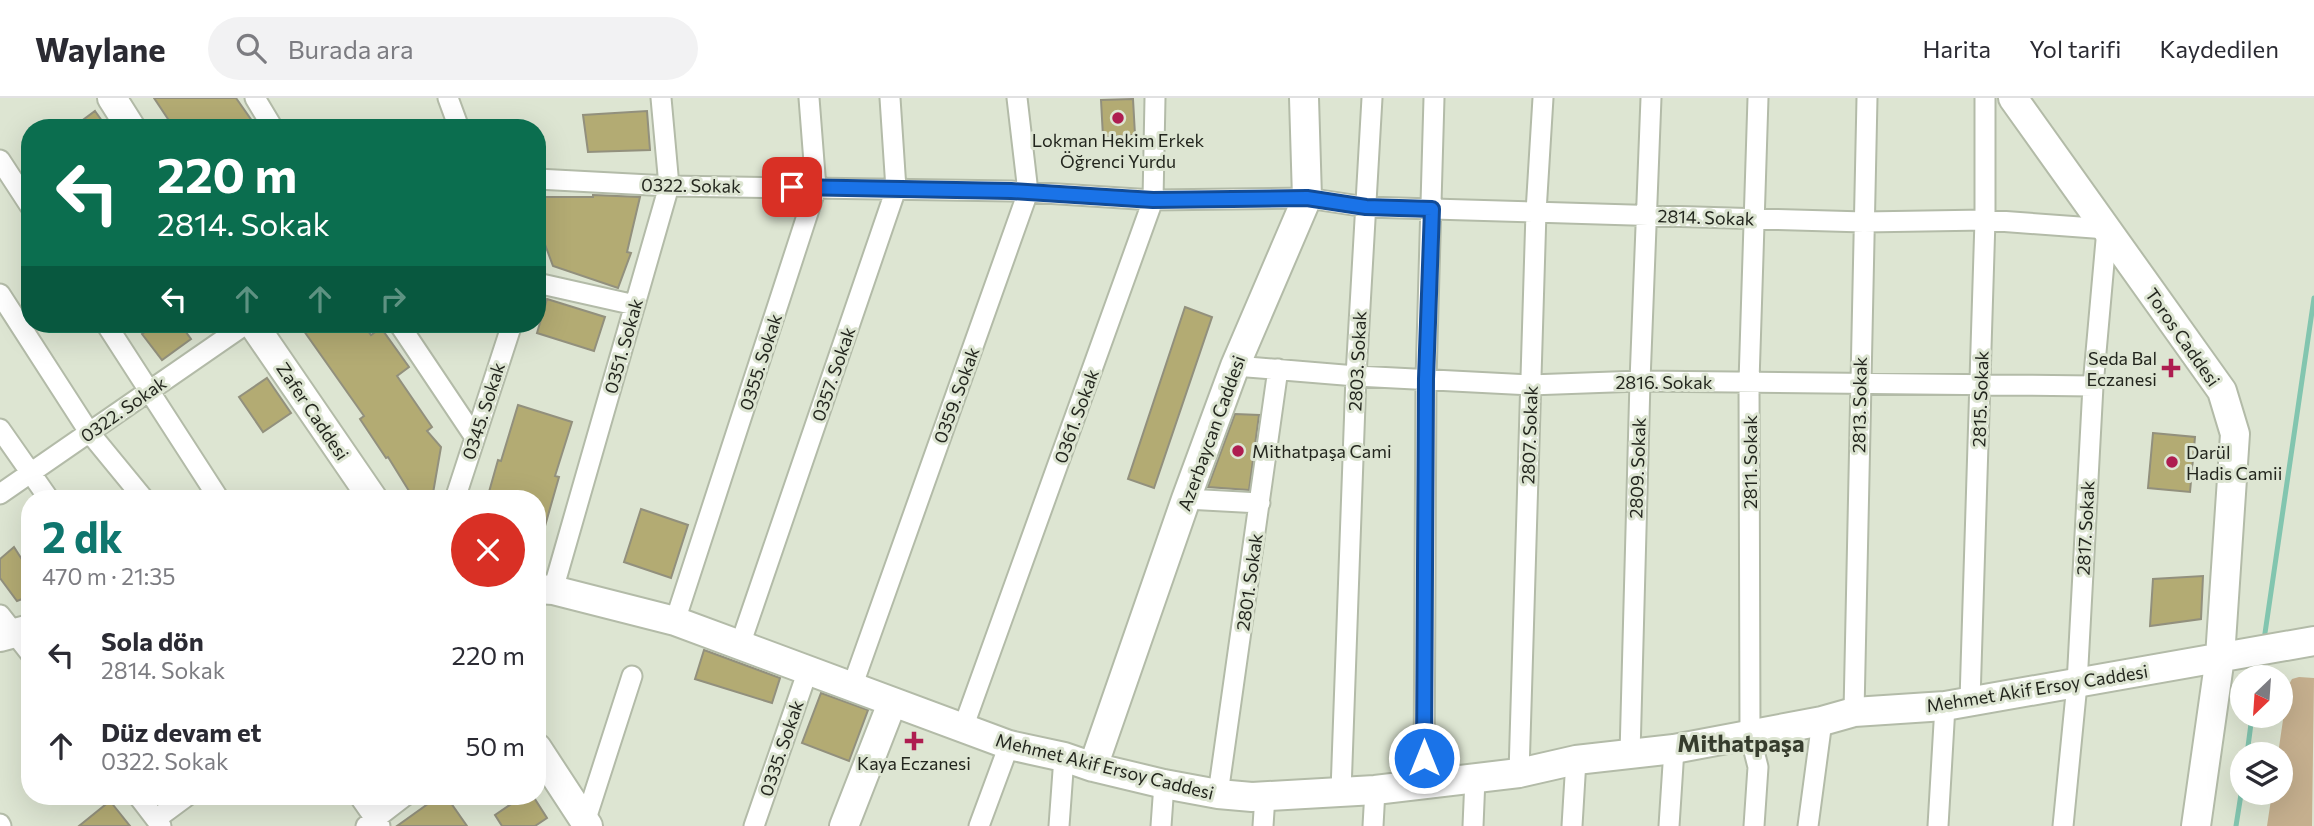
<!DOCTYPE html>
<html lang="tr">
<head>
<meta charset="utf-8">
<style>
  :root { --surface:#fff; --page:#f2f2f3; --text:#2b2b33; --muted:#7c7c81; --line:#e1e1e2; --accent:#0f766e }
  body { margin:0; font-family:Commissioner,sans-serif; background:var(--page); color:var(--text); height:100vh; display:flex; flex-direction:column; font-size:26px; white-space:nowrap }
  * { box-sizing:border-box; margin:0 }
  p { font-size:23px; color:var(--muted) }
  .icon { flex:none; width:38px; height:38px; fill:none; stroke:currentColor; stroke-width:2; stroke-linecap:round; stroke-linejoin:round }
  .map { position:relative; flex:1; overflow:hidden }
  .side { position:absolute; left:21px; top:392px; width:525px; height:315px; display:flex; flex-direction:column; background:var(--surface); border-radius:28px; box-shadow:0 7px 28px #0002 }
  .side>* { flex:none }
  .banner { position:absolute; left:21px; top:21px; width:525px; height:214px; border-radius:28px; box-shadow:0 7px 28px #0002; background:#0b6e4f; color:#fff; overflow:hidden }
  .needle { width:46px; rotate:205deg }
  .controls { position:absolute; left:2230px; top:567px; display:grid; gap:14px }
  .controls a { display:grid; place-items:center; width:63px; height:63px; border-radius:50%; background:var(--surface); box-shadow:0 7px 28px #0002; font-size:35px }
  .pin { position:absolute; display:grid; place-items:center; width:60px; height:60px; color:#fff; margin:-30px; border-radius:14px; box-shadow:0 4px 10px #0006 }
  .me { position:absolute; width:77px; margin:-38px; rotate:0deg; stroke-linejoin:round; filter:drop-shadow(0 0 5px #0008) }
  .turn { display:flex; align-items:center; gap:24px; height:147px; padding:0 21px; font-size:32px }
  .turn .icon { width:91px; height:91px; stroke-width:2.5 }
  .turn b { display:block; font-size:49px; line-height:60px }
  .lanes { display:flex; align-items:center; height:66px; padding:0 21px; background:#0003; justify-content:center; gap:35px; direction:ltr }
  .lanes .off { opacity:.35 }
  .round { display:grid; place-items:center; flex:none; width:74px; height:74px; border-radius:37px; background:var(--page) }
  .overview { display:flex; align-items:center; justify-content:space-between; height:119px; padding:0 21px }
  h1 { font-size:42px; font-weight:700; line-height:52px; color:var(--accent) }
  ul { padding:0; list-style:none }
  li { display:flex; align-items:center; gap:21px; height:91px; padding:0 21px }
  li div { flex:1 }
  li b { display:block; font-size:26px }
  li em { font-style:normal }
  header { display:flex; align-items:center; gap:42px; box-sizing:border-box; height:98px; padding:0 35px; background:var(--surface); border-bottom:2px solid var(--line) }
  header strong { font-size:33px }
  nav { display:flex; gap:38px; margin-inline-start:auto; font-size:24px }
  .search { width:490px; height:63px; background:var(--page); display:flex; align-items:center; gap:18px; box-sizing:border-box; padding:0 24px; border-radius:38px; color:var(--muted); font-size:26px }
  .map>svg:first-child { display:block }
  .green { fill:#c5af8e }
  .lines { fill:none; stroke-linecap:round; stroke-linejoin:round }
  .stream { stroke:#82c5af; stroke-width:5 }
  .building { fill:#b3ab73; stroke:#92907d; stroke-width:2 }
  .street-casing { stroke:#b3bba8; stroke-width:23 }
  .secondary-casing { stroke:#b3bba8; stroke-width:32 }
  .street { stroke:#fff; stroke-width:19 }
  .secondary { stroke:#fff; stroke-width:28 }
  .route-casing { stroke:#114b97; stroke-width:18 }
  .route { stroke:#1a73e8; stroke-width:12 }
  .poi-dot { fill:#ae1d50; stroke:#dde5d2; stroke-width:2.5 }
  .labels { text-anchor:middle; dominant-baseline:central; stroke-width:6; stroke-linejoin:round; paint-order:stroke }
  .poi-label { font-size:18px; fill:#23261e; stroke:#dde5d2 }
  .street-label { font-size:18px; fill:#23261e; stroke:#dde5d2 }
  .district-label { font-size:24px; font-weight:bold; fill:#363c2d; stroke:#dde5d2 }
</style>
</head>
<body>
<header>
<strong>Waylane</strong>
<div class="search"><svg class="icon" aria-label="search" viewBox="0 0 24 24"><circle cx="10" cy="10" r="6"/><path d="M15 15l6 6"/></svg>Burada ara</div>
<nav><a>Harita</a><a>Yol tarifi</a><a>Kaydedilen</a></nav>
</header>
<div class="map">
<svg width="2314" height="728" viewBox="0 0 2314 728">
  <rect width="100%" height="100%" fill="#dde5d2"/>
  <path class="green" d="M 2299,579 L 2314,580 L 2312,728 L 2267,728 L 2272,695 L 2280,695 L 2280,656 L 2278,656 L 2288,588 L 2292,581 Z"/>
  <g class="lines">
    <path class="stream" d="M 2264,542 L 2314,200
      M 2258,579 L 2261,562
      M 2247,656 L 2252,618
      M 2236,728 L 2242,690"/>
  </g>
  <path class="building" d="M 154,0 L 236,0 L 257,30 L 174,30 Z
    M 1133,1 L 1135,37 L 1103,39 L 1101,2 Z
    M 95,13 L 107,30 L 72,30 Z
    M 647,13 L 650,52 L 588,54 L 583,17 Z
    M 593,97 L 640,99 L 627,154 L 631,155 L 618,190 L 553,168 L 537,125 L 537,99 L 593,99 Z
    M 547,201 L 605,219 L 594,253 L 537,235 Z
    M 1185,209 L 1212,219 L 1154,390 L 1128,381 Z
    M 156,226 L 180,226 L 191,241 L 162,262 L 142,236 Z
    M 299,226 L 363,226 L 371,237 L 381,230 L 409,269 L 397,278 L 432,329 L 427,333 L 441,349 L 432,401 L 414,401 L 388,359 L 386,360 L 360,321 L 364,318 Z
    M 267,280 L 291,315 L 263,334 L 239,299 Z
    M 518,307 L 572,324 L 555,378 L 559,379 L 541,442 L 537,441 L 537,401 L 487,401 L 498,362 L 501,363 Z
    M 1235,316 L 1259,317 L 1249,392 L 1208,389 Z
    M 2153,335 L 2195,339 L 2190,394 L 2148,390 Z
    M 641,411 L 688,427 L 671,480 L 624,464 Z
    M 14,449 L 30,474 L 30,498 L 17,503 L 0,480 L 0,461 Z
    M 2203,478 L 2201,521 L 2150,528 L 2153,481 Z
    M 704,552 L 780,580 L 772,605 L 695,581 Z
    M 821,595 L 868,612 L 849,663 L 802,645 Z
    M 439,698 L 446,698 L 467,728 L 397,728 Z
    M 523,698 L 533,698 L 547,720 L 535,728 L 502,728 L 495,717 Z
    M 110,703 L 130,728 L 79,728 Z"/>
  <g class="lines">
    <defs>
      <path id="street" d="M 255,0 L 273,30
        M 448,0 L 459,30
        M 0,62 L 30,108
        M 537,81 L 669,88 L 1011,93 L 1153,102 L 1307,100 L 1366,109 L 1864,124 L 1985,122 L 2107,131 L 2093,288 L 2077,586 L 2063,728
        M 537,185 L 635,207
        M 0,196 L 89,334 L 144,401
        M 106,226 L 219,401
        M 399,226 L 474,338
        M 1235,268 L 1356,278 L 1530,287 L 1640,283 L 2093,288
        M 0,331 L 49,401
        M 0,396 L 246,226
        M 455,401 L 512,226
        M 1186,401 L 1260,405
        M 553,492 L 669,88 L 661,0
        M 0,517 L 30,555
        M 675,523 L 816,90 L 809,0
        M 740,547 L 896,91 L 890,0
        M 852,589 L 1028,94 L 1017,0
        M 1970,602 L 1985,122 L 1985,0
        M 1854,614 L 1867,0
        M 963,630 L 1153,102 L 1155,0
        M 1630,656 L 1640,283 L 1651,0
        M 1519,675 L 1536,114 L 1543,0
        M 1424,687 L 1426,281 L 1434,0
        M 1341,693 L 1356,278 L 1372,0
        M 1218,696 L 1278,271
        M 138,698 L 161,728
        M 359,698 L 380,728
        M 156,721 L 187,698
        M 585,724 L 632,578
        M 0,726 L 1,728
        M 366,728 L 405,698
        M 754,728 L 808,572
        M 979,728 L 1009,647
        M 1059,728 L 1064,659
        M 1161,728 L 1164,686
        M 1263,728 L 1265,698
        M 1373,728 L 1375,692
        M 1473,728 L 1475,680
        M 1572,728 L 1576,662
        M 1669,728 L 1674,651
        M 1754,728 L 1758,669 L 1750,637 L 1749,284 L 1758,0
        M 1808,728 L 1822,623
        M 1938,728 L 1945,608"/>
      <path id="secondary" d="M 112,0 L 131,30
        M 2013,0 L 2222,293 L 2235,336 L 2220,559 L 2196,728
        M 253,226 L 373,401
        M 537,491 L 553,492 L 675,523 L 1009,647 L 1064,659 L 1093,669 L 1164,686 L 1218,696 L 1252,699 L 1375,692 L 1519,675 L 1576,662 L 1674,651 L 1822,623 L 1854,614 L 1945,608 L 2314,543
        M 0,539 L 30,531
        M 537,650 L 588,728
        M 1093,669 L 1186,401 L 1235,268 L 1307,100 L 1304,0
        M 844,728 L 892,605"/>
    </defs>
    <use href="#street" class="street-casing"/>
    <use href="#secondary" class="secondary-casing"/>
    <use href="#street" class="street"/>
    <use href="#secondary" class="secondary"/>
  </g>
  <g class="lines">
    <defs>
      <path id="route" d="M 792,89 L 1011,93 L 1153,102 L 1307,100 L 1366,109 L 1432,111 L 1426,281 L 1424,660"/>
    </defs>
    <use href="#route" class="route-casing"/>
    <use href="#route" class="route"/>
  </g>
  <g class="poi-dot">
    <circle cx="1118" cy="20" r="7"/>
    <path d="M2167.5 259.5h7v7h7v7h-7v7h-7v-7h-7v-7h7z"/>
    <circle cx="1238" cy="353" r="7"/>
    <circle cx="2172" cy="364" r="7"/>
    <path d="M910.5 632.5h7v7h7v7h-7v7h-7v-7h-7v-7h7z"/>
  </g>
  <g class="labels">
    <g class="poi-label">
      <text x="1118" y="42">Lokman Hekim Erkek<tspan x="1118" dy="21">Öğrenci Yurdu</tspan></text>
      <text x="2157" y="260" text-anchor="end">Seda Bal<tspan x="2157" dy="21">Eczanesi</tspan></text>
      <text x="1252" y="353" text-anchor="start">Mithatpaşa Cami</text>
      <text x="2186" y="354" text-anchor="start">Darül<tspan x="2186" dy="21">Hadis Camii</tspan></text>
      <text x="914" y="665">Kaya Eczanesi</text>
    </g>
    <g class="street-label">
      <text transform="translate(691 87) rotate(1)">0322. Sokak</text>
      <text transform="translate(1706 119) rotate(2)">2814. Sokak</text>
      <text transform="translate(2183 239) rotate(55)">Toros Caddesi</text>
      <text transform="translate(623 248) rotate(-74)">0351. Sokak</text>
      <text transform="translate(1357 263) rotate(-87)">2803. Sokak</text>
      <text transform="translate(760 264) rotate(-72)">0355. Sokak</text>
      <text transform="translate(833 276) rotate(-71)">0357. Sokak</text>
      <text x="1664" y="284">2816. Sokak</text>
      <text transform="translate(956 297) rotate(-70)">0359. Sokak</text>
      <text transform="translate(1980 301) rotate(-88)">2815. Sokak</text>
      <text transform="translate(1859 307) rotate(-89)">2813. Sokak</text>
      <text transform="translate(123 311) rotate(-35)">0322. Sokak</text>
      <text transform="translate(313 313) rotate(56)">Zafer Caddesi</text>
      <text transform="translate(483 313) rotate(-72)">0345. Sokak</text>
      <text transform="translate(1076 318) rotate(-70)">0361. Sokak</text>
      <text transform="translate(1211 335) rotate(-70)">Azerbaycan Caddesi</text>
      <text transform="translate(1529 337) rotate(-88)">2807. Sokak</text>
      <text transform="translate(1750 364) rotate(-90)">2811. Sokak</text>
      <text transform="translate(1637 370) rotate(-88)">2809. Sokak</text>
      <text transform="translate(2085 430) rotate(-87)">2817. Sokak</text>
      <text transform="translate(1249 484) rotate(-82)">2801. Sokak</text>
      <text transform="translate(2037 590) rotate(-9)">Mehmet Akif Ersoy Caddesi</text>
      <text transform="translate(781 650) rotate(-71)">0335. Sokak</text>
      <text transform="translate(1105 668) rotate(14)">Mehmet Akif Ersoy Caddesi</text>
    </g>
    <g class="district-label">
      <text x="1741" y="644">Mithatpaşa</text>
    </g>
  </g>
</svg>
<div class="controls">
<a><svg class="needle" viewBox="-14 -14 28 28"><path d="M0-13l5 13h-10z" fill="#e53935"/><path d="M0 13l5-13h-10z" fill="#7c7c81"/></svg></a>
<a><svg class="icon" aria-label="layers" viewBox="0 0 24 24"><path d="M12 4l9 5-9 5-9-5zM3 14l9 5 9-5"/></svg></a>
</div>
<div class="pin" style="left:792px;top:89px;background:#d93025"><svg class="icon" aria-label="arrive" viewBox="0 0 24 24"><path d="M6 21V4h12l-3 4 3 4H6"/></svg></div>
<svg class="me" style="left:1424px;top:660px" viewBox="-20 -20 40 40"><circle r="17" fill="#1a73e8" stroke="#fff" stroke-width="3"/><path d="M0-11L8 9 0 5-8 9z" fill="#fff"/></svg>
<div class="banner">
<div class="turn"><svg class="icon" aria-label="left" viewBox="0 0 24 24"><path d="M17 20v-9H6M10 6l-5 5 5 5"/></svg><div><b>220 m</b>2814. Sokak</div></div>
<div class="lanes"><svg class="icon" aria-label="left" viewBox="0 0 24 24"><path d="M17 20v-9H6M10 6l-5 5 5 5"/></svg><svg class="icon off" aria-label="ahead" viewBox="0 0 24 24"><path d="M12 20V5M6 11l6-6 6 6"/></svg><svg class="icon off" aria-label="ahead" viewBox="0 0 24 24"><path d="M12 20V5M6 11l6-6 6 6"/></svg><svg class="icon off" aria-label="right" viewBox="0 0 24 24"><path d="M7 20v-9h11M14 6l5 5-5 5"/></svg></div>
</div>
<section class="side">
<div class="overview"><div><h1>2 dk</h1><p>470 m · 21:35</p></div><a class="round" style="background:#d93025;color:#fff"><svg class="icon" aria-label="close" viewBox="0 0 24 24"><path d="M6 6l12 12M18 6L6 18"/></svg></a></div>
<ul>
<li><svg class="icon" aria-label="left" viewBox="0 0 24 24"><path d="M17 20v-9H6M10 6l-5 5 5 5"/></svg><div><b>Sola dön</b><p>2814. Sokak</p></div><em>220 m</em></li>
<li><svg class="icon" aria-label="ahead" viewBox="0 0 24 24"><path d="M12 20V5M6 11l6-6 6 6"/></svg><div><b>Düz devam et</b><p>0322. Sokak</p></div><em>50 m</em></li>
</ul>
</section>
</div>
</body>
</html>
